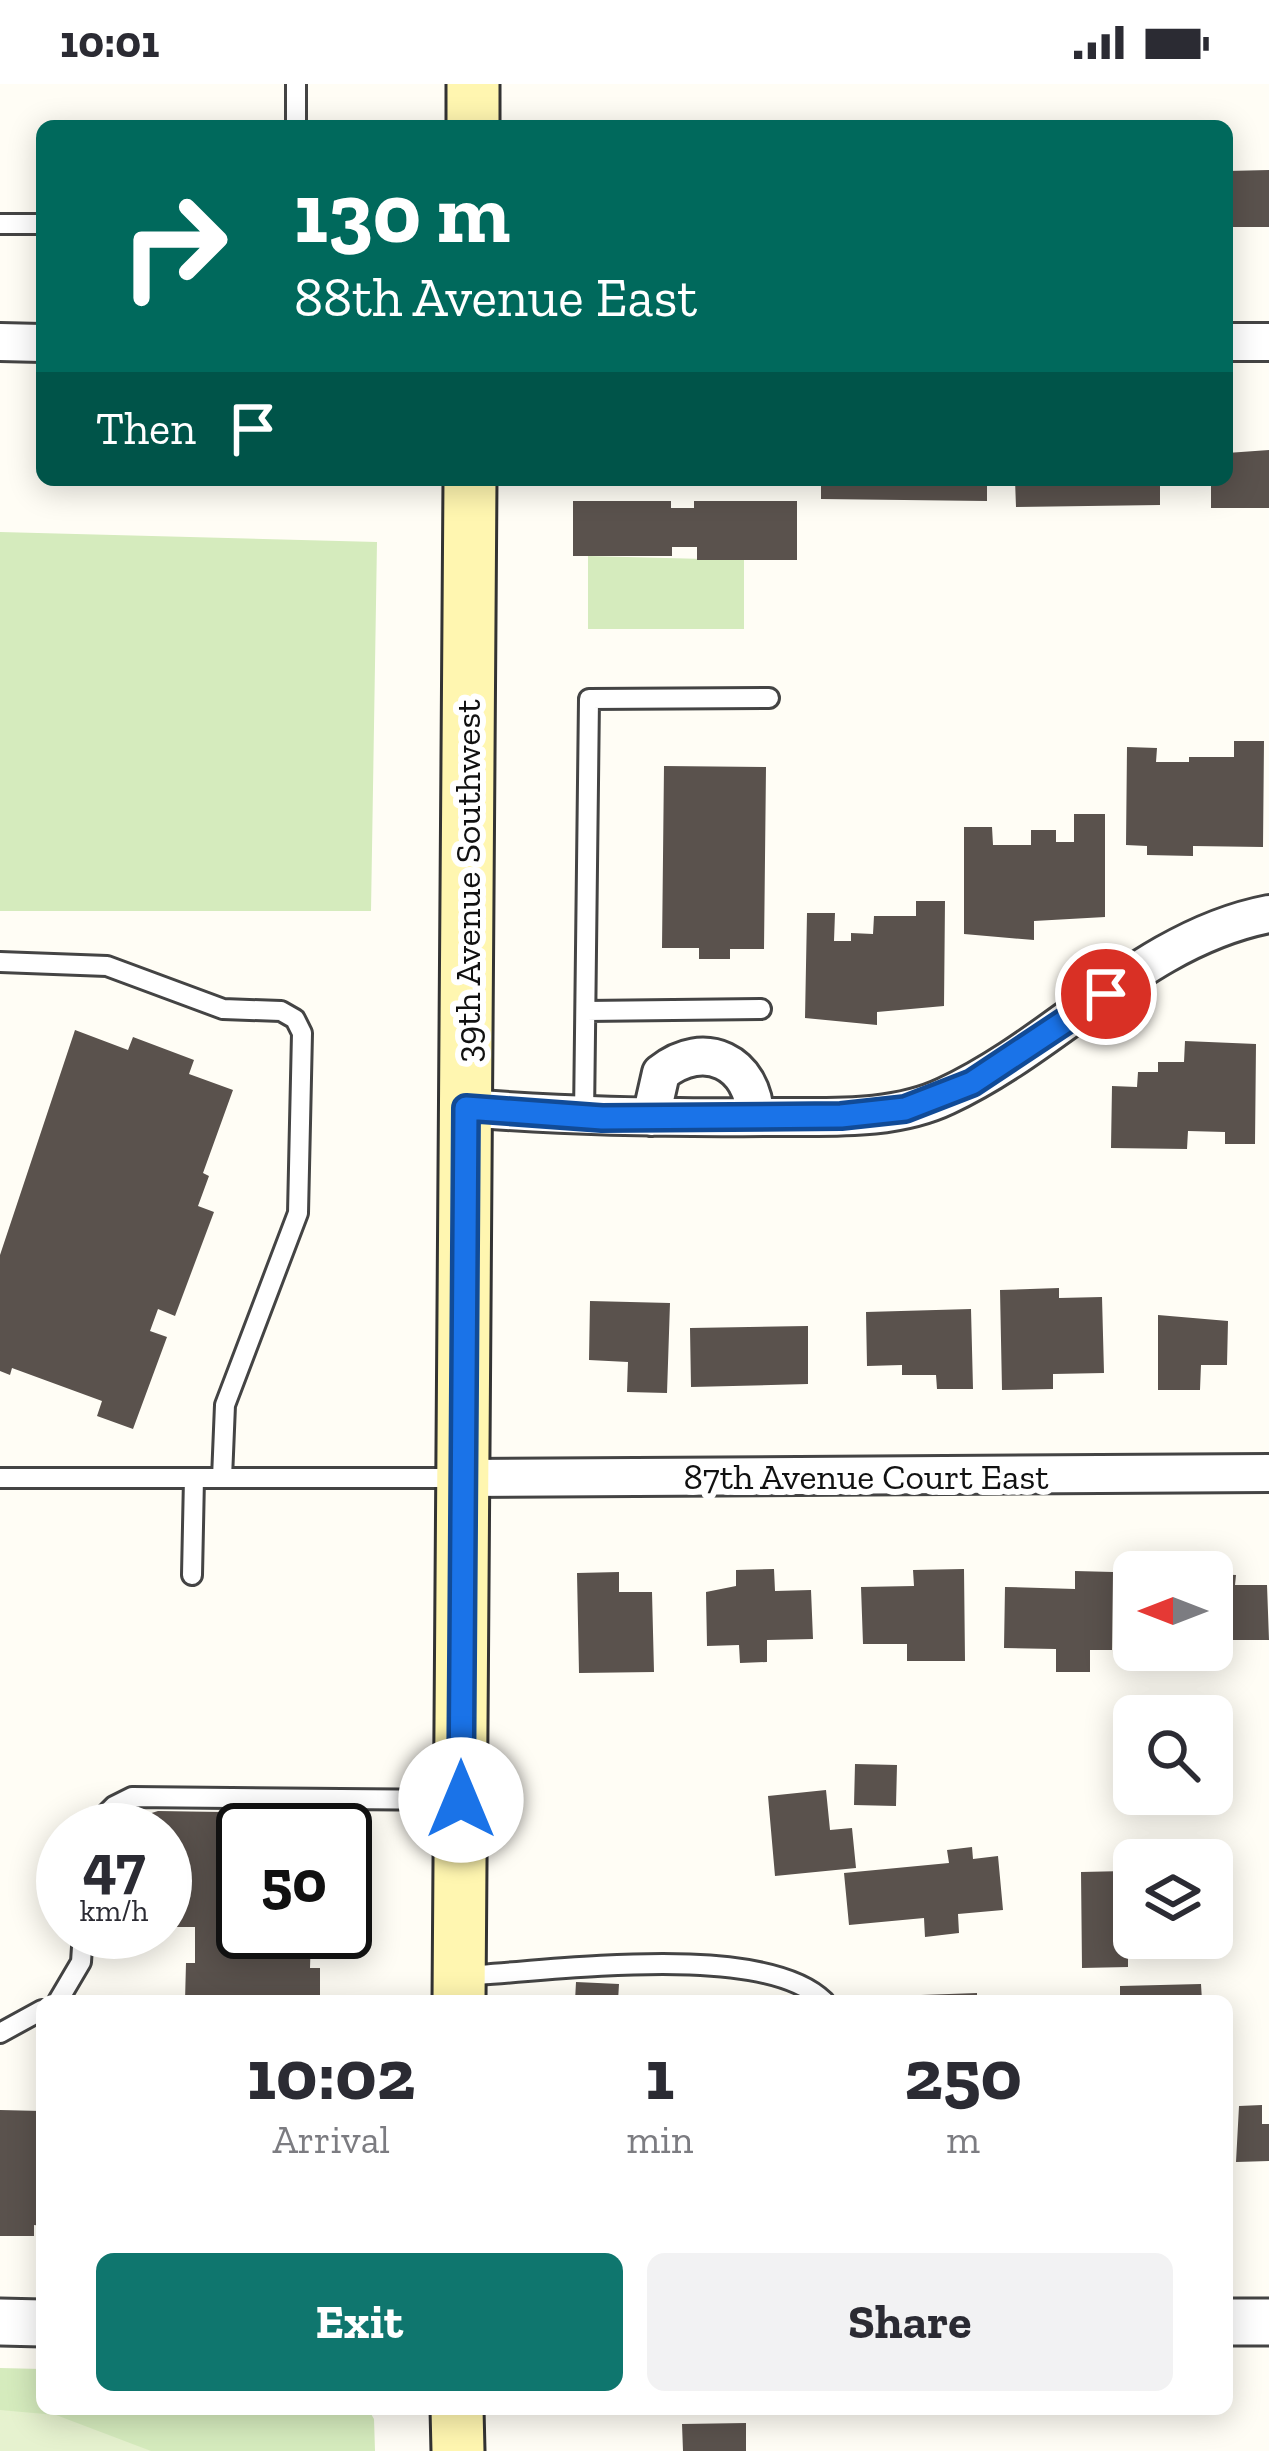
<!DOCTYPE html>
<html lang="en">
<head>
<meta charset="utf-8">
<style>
  :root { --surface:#fff; --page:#f2f2f3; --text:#2b2b33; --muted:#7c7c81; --accent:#0f766e }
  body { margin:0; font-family:"Zilla Slab",serif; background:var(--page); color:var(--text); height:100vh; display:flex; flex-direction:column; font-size:45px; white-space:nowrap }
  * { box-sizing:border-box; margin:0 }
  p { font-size:39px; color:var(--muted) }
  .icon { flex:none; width:66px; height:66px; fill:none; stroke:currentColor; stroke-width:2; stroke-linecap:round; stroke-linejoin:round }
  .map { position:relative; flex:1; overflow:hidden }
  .sheet { position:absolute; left:36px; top:1911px; width:1197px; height:420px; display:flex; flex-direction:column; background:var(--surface); border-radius:18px; box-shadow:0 6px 30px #0003 }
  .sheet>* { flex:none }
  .guide { position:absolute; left:36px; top:36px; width:1197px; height:366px; border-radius:18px; box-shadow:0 6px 30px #0003; background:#00695c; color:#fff; overflow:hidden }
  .needle { width:78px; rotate:270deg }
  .buttons { position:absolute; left:1113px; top:1467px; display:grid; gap:24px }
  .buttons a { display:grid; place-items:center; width:120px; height:120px; border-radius:18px; background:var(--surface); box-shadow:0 6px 30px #0003; font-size:60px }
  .speed { position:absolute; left:36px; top:1719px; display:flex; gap:24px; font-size:60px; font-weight:700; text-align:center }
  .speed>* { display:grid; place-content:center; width:156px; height:156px; border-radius:50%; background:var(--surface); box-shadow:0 6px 30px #0003; line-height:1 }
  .speed small { font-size:30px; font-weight:400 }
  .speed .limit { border:6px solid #111; border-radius:18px; background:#fff; color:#111 }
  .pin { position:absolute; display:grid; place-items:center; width:102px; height:102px; color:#fff; margin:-51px; border:6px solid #fff; border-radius:50%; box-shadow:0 3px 12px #0007 }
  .me { position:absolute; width:132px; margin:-66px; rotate:0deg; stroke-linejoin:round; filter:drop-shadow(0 0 9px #0008) }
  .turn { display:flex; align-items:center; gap:42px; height:252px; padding:0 60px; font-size:54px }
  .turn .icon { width:156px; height:156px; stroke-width:2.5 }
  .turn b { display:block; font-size:84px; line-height:102px }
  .then { display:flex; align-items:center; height:114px; padding:0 60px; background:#0003; gap:24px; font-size:45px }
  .eta { display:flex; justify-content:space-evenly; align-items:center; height:204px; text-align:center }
  .eta b { font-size:72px; font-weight:700; line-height:84px }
  .primary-button { display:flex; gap:24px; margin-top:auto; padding:24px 60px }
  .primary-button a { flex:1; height:138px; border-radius:18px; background:var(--accent); color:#fff; font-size:48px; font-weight:700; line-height:138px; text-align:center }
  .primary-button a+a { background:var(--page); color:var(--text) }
  .status { display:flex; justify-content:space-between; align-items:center; height:84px; padding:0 60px; background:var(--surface); direction:ltr }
  .status svg { height:33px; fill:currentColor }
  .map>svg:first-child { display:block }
  .green { fill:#d5ebbd }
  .pitch { fill:#e6f2cf }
  .building { fill:#5a524d }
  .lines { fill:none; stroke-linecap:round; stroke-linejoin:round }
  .service-casing { stroke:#444; stroke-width:24 }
  .minor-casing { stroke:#444; stroke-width:42 }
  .tertiary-casing { stroke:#444; stroke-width:51 }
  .secondary-casing { stroke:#333; stroke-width:57 }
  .service { stroke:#fff; stroke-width:18 }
  .minor { stroke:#fff; stroke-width:36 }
  .tertiary { stroke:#fff; stroke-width:45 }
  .secondary { stroke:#fff6b0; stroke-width:51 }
  .route-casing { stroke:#114b97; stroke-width:30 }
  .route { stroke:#1a73e8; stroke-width:21 }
  .labels { text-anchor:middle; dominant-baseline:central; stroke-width:12; stroke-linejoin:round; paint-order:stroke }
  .street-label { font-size:36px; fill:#111; stroke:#fff }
</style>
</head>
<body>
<div class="status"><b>10:01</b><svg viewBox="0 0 49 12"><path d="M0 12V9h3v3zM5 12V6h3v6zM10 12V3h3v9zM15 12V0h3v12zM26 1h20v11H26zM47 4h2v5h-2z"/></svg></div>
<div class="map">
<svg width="1269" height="2367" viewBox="0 0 1269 2367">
  <rect width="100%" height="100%" fill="#fffdf5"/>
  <path class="green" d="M 0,448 L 377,458 L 371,827 L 0,827 Z
    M 588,472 L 744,476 L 744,545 L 588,545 Z
    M 0,2284 L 42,2285 L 42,2325 L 368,2325 L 374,2335 L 375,2367 L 0,2367 Z"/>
  <path class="pitch" d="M 0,2326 L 56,2331 L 151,2367 L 0,2367 Z"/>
  <path class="building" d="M 1269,86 L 1269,143 L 1227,143 L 1227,87 Z
    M 1269,366 L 1269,424 L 1211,424 L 1211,396 L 1227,396 L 1227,369 Z
    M 821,396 L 987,396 L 987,417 L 821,415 Z
    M 1015,396 L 1160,396 L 1160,421 L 1016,423 Z
    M 573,417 L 671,417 L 671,424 L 694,424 L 694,417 L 797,417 L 797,476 L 697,476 L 697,463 L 672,463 L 672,472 L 573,472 Z
    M 1234,657 L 1264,657 L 1263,763 L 1193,762 L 1193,772 L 1147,771 L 1147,762 L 1126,761 L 1127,663 L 1157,664 L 1156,678 L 1189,678 L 1189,673 L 1234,673 Z
    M 664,682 L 766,683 L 764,865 L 730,865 L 730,875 L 699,875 L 699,864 L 662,864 Z
    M 1074,730 L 1105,730 L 1105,833 L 1034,837 L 1034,856 L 964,850 L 964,743 L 992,743 L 993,761 L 1031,761 L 1031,746 L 1056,746 L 1056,758 L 1074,758 Z
    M 916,817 L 945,817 L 944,922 L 877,928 L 877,941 L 805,934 L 807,829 L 835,829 L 834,857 L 851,857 L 851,849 L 873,850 L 874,832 L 916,832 Z
    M 75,946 L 128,966 L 133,953 L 194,976 L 189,990 L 233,1006 L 203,1089 L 209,1092 L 198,1122 L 214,1128 L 175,1232 L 158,1225 L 150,1247 L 167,1253 L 133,1345 L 97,1332 L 102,1317 L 12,1284 L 10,1291 L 0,1287 L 0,1171 Z
    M 1185,957 L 1256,960 L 1255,1060 L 1225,1060 L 1225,1048 L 1188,1047 L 1187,1065 L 1111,1064 L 1112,1002 L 1137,1003 L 1138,988 L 1158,988 L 1158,978 L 1184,978 Z
    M 1059,1204 L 1059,1214 L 1102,1213 L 1104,1289 L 1053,1290 L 1053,1305 L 1002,1306 L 1000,1206 Z
    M 590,1217 L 670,1219 L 667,1309 L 627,1308 L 628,1278 L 589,1276 Z
    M 971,1225 L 973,1305 L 937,1305 L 936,1291 L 902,1291 L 902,1281 L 867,1282 L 866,1228 Z
    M 1158,1231 L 1228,1237 L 1227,1281 L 1201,1281 L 1200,1306 L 1158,1306 Z
    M 808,1242 L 808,1300 L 691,1303 L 690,1244 Z
    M 774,1485 L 775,1507 L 811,1506 L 813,1555 L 767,1556 L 767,1578 L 740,1579 L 739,1561 L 707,1562 L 706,1508 L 736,1502 L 736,1486 Z
    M 964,1485 L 965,1577 L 907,1577 L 907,1560 L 863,1560 L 861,1503 L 914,1502 L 913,1486 Z
    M 1075,1487 L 1113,1488 L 1112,1566 L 1090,1566 L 1090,1588 L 1056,1588 L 1056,1565 L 1004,1564 L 1005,1503 L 1075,1505 Z
    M 619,1488 L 619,1508 L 652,1508 L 654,1588 L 579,1589 L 577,1489 Z
    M 1212,1490 L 1236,1491 L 1235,1501 L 1267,1501 L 1269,1556 L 1212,1556 Z
    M 1143,1566 L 1216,1566 L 1216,1577 L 1143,1576 Z
    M 855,1680 L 897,1681 L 896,1722 L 854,1721 Z
    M 826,1706 L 830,1746 L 852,1744 L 856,1784 L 775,1792 L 768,1712 Z
    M 158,1727 L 221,1728 L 221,1735 L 231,1735 L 231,1728 L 265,1728 L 265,1735 L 276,1735 L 276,1731 L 340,1732 L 340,1746 L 243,1746 L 243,1848 L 311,1848 L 310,1884 L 320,1884 L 320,1917 L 185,1917 L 186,1879 L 195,1879 L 195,1843 L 167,1843 L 165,1837 L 165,1746 L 145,1746 L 145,1731 Z
    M 972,1763 L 973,1775 L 998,1772 L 1003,1826 L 958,1830 L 959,1849 L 925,1853 L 924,1834 L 849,1841 L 844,1789 L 949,1779 L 947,1766 Z
    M 1126,1787 L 1126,1819 L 1134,1819 L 1134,1854 L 1145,1854 L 1145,1859 L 1128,1860 L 1128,1883 L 1082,1884 L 1081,1788 Z
    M 576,1898 L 619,1900 L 618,1917 L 575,1917 Z
    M 1201,1900 L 1202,1917 L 1120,1917 L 1120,1902 Z
    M 977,1909 L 977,1917 L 921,1917 L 921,1911 Z
    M 1262,2021 L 1262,2040 L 1269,2040 L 1269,2077 L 1236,2078 L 1239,2022 Z
    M 0,2026 L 42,2027 L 42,2142 L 34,2141 L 34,2152 L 0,2152 Z
    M 746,2339 L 746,2367 L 683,2367 L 682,2340 Z"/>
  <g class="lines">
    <defs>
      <path id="service" d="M 296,42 L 296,0
        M 0,140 L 42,140
        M 0,878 L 107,882 L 223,925 L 281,927 L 295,935 L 302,949 L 298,1129 L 225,1321 L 222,1394
        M 586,927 L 761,925
        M 584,1033 L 589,615 L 769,614
        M 0,1394 L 457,1394
        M 192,1491 L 194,1394
        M 90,1746 L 114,1722 L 132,1713 L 457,1716
        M 460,1892 C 547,1888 762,1856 824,1917
        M 58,1917 L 81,1878 L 83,1848
        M 0,1949 L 42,1926"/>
      <path id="minor" d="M 0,258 L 42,259
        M 1227,258 L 1269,258
        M 466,1024 C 566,1032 665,1034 766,1033 C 824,1032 892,1038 946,1012 C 1058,960 1144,854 1269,830
        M 651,1033 L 661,989 C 704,954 754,978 755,1033
        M 463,1394 L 1269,1389"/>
      <path id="tertiary" d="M 0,2238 L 42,2239
        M 1227,2238 L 1269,2238"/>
      <path id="secondary" d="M 473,42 L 473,0
        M 459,1917 L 470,396
        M 457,2325 L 458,2367"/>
    </defs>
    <use href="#service" class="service-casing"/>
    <use href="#minor" class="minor-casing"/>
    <use href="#tertiary" class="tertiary-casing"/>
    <use href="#secondary" class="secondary-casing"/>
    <use href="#service" class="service"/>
    <use href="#minor" class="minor"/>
    <use href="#tertiary" class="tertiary"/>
    <use href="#secondary" class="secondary"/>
  </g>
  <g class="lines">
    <defs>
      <path id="route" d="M 461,1716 L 466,1024 L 602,1034 L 841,1032 L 905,1025 L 972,999 L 1106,910"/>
    </defs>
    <use href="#route" class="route-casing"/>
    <use href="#route" class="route"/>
  </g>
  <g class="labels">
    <g class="street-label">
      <text transform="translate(467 797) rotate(-90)">39th Avenue Southwest</text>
      <text x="866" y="1392">87th Avenue Court East</text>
    </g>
  </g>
</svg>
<div class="buttons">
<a><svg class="needle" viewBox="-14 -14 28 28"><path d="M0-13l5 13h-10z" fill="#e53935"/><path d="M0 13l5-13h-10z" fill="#7c7c81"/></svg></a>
<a><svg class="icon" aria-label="search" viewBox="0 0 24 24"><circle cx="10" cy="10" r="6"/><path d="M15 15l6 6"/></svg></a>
<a><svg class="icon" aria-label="layers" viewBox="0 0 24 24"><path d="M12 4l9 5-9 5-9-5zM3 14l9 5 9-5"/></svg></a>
</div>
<div class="speed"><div>47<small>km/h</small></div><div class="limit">50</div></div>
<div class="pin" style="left:1106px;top:910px;background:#d93025"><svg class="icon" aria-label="arrive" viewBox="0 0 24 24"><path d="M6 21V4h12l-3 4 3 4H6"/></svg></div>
<svg class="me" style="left:461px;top:1716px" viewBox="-20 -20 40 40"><circle r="19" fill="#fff"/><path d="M0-13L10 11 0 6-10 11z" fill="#1a73e8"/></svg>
<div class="guide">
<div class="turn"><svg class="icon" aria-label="right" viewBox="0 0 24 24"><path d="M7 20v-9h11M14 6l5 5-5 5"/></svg><div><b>130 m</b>88th Avenue East</div></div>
<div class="then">Then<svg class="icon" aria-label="arrive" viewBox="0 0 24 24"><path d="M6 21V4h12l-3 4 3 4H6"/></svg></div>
</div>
<section class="sheet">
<div class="eta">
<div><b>10:02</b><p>Arrival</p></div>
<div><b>1</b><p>min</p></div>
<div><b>250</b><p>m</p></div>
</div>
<div class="primary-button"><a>Exit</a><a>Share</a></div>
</section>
</div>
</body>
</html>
